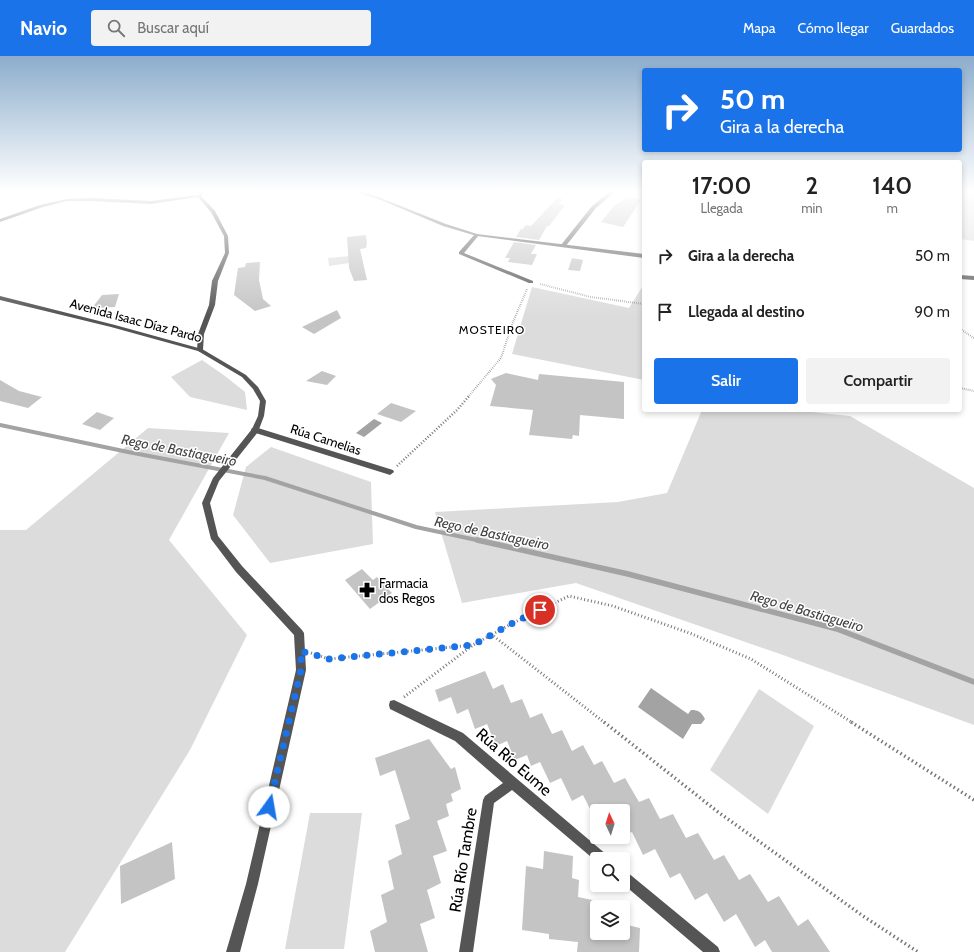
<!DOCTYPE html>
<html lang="es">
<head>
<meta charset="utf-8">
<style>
  :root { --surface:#fff; --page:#f2f2f2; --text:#222; --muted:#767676; --accent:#1a73e8 }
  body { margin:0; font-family:Cabin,sans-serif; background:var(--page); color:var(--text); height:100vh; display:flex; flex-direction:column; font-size:15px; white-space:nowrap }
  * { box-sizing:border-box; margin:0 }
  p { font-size:13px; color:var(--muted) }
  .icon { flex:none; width:22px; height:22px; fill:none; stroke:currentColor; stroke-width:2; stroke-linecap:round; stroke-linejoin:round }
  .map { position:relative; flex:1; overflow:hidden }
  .sheet { position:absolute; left:642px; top:104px; width:320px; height:252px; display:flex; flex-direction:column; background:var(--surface); border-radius:4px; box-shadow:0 2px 6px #0003 }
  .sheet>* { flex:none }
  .hud { position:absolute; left:642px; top:12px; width:320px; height:84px; border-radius:4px; box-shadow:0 2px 6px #0003; background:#1a73e8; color:#fff; overflow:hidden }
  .needle { width:26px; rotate:356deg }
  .controls { position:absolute; left:590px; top:748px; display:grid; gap:8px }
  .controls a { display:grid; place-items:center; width:40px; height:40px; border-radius:4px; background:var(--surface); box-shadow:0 2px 6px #0003; font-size:20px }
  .pin { position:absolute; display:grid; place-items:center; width:34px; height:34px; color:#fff; margin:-17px; border:2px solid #fff; border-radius:50%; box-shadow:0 1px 4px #0007 }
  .me { position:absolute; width:44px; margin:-22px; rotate:13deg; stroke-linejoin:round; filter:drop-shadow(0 0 3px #0008) }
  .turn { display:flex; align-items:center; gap:14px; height:84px; padding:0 12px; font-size:18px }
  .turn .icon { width:52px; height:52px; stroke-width:2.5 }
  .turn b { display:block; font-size:28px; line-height:34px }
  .eta { display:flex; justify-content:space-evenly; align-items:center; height:68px; text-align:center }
  .eta b { font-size:24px; font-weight:600; line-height:28px }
  .cta { display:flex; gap:8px; margin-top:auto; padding:8px 12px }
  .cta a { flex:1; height:46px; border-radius:4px; background:var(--accent); color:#fff; font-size:16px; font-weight:600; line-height:46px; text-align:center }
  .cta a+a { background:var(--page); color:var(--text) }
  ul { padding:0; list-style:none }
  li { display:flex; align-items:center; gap:12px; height:56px; padding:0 12px }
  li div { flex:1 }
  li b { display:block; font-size:15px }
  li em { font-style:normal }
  header { display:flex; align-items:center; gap:24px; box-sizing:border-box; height:56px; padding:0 20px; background:var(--accent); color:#fff }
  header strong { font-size:19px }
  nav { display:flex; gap:22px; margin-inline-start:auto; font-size:14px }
  .search { width:280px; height:36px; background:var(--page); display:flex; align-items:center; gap:10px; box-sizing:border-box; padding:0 14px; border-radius:4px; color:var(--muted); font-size:15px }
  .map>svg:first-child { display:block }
  .green { fill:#dcdcdc }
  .water { fill:#a3a3a3 }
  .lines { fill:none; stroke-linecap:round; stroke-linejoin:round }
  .stream-far1 { stroke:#a3a3a3; stroke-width:4 }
  .stream { stroke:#a3a3a3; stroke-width:5.5 }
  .building { fill:#c4c4c4 }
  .path-far3 { stroke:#777; stroke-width:2; stroke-dasharray:0.5 1.5; stroke-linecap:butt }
  .path-far2 { stroke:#777; stroke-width:2.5; stroke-dasharray:1 2; stroke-linecap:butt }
  .path-far1 { stroke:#777; stroke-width:3; stroke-dasharray:1 2.5; stroke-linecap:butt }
  .path { stroke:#777; stroke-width:3.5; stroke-dasharray:1.5 3; stroke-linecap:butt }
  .minor { fill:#555; fill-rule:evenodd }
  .tertiary { fill:#555; fill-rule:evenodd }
  .route { stroke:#1a73e8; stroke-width:7; stroke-dasharray:0 12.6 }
  .labels { text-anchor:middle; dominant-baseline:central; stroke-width:3; stroke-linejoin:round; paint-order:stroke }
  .far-neighbourhood-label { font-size:12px; letter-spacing:1px; fill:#000; stroke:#fff }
  .street-label { font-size:13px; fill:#000; stroke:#fff }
  .poi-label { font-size:13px; fill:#000; stroke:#fff; text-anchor:start }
  .water-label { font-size:14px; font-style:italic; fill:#444; stroke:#fff }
  .near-street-label { font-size:16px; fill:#000; stroke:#fff }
</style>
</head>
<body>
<header>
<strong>Navio</strong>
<div class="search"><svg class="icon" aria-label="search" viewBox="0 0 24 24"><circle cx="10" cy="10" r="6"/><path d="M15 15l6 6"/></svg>Buscar aquí</div>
<nav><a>Mapa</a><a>Cómo llegar</a><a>Guardados</a></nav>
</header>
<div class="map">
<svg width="974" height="896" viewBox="0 0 974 896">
  <rect width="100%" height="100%" fill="#fff"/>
  <path class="green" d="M 960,134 L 974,134 L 974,185 L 960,183 Z
    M 361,199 L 363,205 L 329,210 L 328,202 Z
    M 644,228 L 644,324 L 512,298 L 532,231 L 629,252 Z
    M 202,304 L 225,320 L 245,336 L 247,354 L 190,341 L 171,321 Z
    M 702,354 L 792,354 L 850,360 L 974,432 L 974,669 L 783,599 L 576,527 L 462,547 L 435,456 L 618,446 L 667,437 Z
    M 148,372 L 229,377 L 169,484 L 247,579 L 190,694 L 65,896 L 0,896 L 0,474 L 26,474 Z
    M 271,391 L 371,426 L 373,488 L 270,507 L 233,459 L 246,411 Z
    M 759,633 L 814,670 L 768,758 L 710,714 Z
    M 310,757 L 362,757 L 344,893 L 285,893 Z"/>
  <path class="water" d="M 374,363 L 382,367 L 364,381 L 356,377 Z
    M 651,632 L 688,658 L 691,654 C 699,654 701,656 705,663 L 701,668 L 692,668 L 683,683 L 638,651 Z"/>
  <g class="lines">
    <path class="stream-far1" d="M 0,369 L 128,396 L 265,422 L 416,471 L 481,485"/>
    <path class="stream" d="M 477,484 L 628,518 L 837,573 L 974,626"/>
  </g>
  <path class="building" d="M 558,141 L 562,143 L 559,148 L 565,149 L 549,170 L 547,170 L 539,184 L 516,181 L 521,173 L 523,173 L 526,169 L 531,170 Z
    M 628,141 L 641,144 L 623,171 L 601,166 L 614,150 Z
    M 366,179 L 367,187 L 366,192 L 360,193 L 367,224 L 354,225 L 349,212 L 347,181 Z
    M 514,186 L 536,189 L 531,198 L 537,198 L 532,209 L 508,206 L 510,202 L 505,202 Z
    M 572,202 L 583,204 L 580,215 L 568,214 Z
    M 260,206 L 259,224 L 263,243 L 271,250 L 255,255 L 234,239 L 238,212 L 245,211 L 246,207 Z
    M 119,238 L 115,251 L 92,252 L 102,239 Z
    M 337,254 L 341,262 L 314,278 L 302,271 Z
    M 322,315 L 336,320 L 327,329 L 306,325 Z
    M 506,317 L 538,324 L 539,318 L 624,326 L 624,363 L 580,359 L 579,380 L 573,379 L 572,383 L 529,379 L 533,354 L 490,350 L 496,329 L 491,323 Z
    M 0,324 L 19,335 L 42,341 L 28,352 L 0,345 Z
    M 391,347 L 416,355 L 401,366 L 377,358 Z
    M 97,356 L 114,362 L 100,374 L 82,368 Z
    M 362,513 L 373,524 L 377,521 L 392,537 L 370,553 L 345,524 Z
    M 485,615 L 493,633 L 503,628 L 511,647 L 522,643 L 530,662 L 542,657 L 552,678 L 562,674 L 572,695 L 583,689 L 594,709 L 602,705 L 614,727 L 625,722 L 639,746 L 649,742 L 660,763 L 673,758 L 686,782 L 698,777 L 714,804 L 724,799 L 739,824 L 750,818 L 768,846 L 779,840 L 798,870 L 808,863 L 830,896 L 772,896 L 765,884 L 755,891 L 736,858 L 724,866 L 707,837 L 695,844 L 680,817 L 670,822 L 655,793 L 643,799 L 632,776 L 623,779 L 623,755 L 591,755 L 583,739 L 572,745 L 561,722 L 550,727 L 540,706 L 531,710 L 527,699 L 515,704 L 507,685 L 496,690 L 487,668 L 475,673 L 468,653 L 457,658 L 451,641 L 439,646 L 435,634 Z
    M 429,683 L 451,713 L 455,711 L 461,733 L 451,738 L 453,745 L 446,748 L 449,760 L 437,765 L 447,795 L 433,800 L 441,827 L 427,834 L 435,862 L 420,868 L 428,896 L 375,896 L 370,875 L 387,866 L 381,839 L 394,833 L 388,805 L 402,798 L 395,769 L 410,763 L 395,714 L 380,720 L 375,702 Z
    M 172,786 L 175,823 L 121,848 L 120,810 Z
    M 544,795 L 573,800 L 572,822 L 579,824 L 578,841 L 597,845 L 597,877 L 623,877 L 623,868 L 640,872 L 639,896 L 577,896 L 578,886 L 549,883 L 549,878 L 522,874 L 526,810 L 543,813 Z"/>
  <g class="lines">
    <path class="path-far3" d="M 540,228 L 591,241 L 644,248
      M 960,273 L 974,282
      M 960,332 L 974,335
      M 468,341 L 501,302 L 513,266 L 527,233"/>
    <path class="path-far2" d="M 397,410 L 457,354 L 469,340"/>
    <path class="path-far1" d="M 491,578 L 605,667
      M 311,597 L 329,603 L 473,589 L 511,568 L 569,540 L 613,550 L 692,578 L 751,603 L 853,667
      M 404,641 L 473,589"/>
    <path class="path" d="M 604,666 L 718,756 L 863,860 L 918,896
      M 851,666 L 974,744"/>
    <path class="minor" d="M 201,134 L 205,134 L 201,140 L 215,155 L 228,180 L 229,197 L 218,225 L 215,249 L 204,278 L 203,294 L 200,296 L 197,294 L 198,278 L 209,249 L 212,225 L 225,197 L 224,180 L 211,156 L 198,141 L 151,148 L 93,145 L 67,145 L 43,151 L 0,166 L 0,163 L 40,149 L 67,143 L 93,142 L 151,145 L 198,139 Z
      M 612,134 L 617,134 L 596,152 L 565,191 L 561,191 L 561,189 L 592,150 Z
      M 475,178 L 479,179 L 464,197 L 533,225 L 533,227 L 529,227 L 459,198 L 459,196 Z
      M 252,372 L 258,372 L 393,414 L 394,416 L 390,419 L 387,418 L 252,376 L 251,374 Z
      M 394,644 L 463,677 L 607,799 L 609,803 L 597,803 L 597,806 L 512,734 L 494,747 L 473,896 L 459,896 L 483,744 L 485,740 L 503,727 L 455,685 L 390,653 L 389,649 L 390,645 Z
      M 623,814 L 627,816 L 718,891 L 720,896 L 703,896 L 623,828 Z"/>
    <path class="tertiary" d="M 349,134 L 358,134 L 368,137 L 446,168 L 477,178 L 644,198 L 644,202 L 477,180 L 443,170 L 381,144 Z
      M 960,219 L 974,220 L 974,224 L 960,223 Z
      M 0,240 L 115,269 L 202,293 L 246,319 L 258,331 L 266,345 L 264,360 L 258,376 L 219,425 L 210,447 L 218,480 L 242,510 L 302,574 L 304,577 L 306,614 L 258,828 L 240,896 L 226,896 L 246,828 L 296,614 L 294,579 L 236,516 L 211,483 L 202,447 L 213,422 L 252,373 L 258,360 L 260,345 L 253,333 L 242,321 L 198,295 L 111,271 L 0,244 Z"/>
  </g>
  <linearGradient id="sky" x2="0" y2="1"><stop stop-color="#8cadcc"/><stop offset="0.52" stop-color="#fff"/><stop offset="1" stop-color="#fff" stop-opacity="0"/></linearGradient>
  <rect width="974" height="260" fill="url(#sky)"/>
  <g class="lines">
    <path class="route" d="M 269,751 L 301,614 L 301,595 L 329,603 L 473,589 L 511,568 L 540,554"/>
  </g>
  <defs>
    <symbol id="pharmacy-bare" viewBox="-9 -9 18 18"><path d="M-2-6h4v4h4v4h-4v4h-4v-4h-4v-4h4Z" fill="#000" stroke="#fff" stroke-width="2.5" paint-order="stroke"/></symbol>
  </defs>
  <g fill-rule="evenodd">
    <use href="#pharmacy-bare" x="356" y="523" width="22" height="22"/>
  </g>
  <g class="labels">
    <g class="far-neighbourhood-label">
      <text x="492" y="273">MOSTEIRO</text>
    </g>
    <g class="street-label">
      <text transform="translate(136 264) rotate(15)">Avenida Isaac Díaz Pardo</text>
      <text transform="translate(326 383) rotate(18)">Rúa Camelias</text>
    </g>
    <g class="poi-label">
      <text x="379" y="527">Farmacia<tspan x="379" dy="15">dos Regos</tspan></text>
    </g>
    <g class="water-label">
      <text transform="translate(179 394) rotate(11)">Rego de Bastiagueiro</text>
      <text transform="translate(492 477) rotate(12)">Rego de Bastiagueiro</text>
      <text transform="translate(807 555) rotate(16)">Rego de Bastiagueiro</text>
    </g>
    <g class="near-street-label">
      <text transform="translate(514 706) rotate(41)">Rúa Río Eume</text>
      <text transform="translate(463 804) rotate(-81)">Rúa Río Tambre</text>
    </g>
  </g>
</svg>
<div class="controls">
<a><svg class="needle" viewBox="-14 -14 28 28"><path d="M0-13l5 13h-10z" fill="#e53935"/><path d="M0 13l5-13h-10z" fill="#767676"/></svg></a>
<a><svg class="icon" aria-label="search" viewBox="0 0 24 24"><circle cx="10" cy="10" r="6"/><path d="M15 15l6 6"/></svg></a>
<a><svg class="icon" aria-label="layers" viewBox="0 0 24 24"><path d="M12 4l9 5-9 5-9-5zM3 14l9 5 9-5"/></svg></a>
</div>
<div class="pin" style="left:540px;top:554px;background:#d93025"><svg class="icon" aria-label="arrive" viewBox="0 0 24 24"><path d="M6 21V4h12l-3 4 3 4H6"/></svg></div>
<svg class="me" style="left:269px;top:751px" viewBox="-20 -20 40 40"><circle r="19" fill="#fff"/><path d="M0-13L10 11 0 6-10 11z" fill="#1a73e8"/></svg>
<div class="hud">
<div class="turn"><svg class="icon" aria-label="right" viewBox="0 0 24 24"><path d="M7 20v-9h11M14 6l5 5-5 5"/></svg><div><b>50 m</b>Gira a la derecha</div></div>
</div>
<section class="sheet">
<div class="eta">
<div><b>17:00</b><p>Llegada</p></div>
<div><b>2</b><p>min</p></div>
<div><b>140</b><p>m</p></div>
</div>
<ul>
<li><svg class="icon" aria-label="right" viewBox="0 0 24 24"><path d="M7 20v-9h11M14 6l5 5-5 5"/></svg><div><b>Gira a la derecha</b></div><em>50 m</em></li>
<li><svg class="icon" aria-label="arrive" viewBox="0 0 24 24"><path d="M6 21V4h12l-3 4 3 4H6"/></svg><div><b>Llegada al destino</b></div><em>90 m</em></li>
</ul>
<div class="cta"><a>Salir</a><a>Compartir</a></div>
</section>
</div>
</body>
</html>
